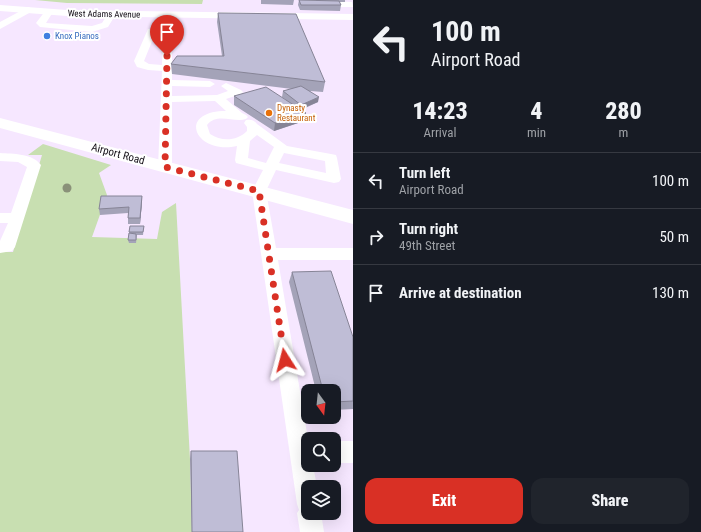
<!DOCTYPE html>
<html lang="en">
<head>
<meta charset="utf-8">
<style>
  :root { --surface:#171b24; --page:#20242c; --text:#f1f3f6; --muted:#9ea1a6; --line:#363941; --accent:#d93025 }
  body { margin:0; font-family:"Roboto Condensed",sans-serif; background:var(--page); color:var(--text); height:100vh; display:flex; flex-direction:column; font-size:15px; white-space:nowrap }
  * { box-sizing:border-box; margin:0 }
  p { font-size:13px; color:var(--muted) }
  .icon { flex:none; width:22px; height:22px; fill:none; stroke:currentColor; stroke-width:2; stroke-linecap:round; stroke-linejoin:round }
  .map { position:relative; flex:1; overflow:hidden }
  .panel { display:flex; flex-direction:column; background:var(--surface); width:348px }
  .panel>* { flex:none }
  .banner { background:#171b24; color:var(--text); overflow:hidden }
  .needle { width:26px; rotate:165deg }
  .fabs { position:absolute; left:301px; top:384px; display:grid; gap:8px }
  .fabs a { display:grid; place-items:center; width:40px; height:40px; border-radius:8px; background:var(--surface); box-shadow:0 4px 16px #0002; font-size:20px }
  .pin { position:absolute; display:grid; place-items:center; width:34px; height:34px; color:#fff; margin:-41px -17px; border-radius:50% 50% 50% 0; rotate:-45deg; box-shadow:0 0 4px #0007 }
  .pin .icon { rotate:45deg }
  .me { position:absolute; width:44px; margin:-22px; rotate:351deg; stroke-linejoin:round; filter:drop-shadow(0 0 3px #0008) }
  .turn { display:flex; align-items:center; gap:14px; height:84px; padding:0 12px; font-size:18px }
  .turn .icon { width:52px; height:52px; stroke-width:2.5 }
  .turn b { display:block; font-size:28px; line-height:34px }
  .eta { display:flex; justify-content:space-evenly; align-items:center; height:68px; text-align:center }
  .eta b { font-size:24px; font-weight:800; line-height:28px }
  .primary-button { display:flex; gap:8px; margin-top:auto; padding:8px 12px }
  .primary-button a { flex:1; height:46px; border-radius:12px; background:var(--accent); color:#fff; font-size:16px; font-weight:800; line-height:46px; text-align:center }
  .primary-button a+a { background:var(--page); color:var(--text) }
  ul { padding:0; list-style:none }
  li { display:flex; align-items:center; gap:12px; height:56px; padding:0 12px; border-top:1px solid var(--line) }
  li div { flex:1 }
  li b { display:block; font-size:15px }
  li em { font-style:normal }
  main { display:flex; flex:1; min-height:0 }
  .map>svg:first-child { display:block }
  .green { fill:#c8dfb1 }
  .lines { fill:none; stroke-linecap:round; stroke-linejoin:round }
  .minor { fill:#fff; fill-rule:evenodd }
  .major { fill:#fff; fill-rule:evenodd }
  .tree { fill:#8a9179 }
  .wall { fill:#a4a3b8 }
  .shaded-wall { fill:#868496 }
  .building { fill:#bfbdd6; stroke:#868496 }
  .route { stroke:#d93025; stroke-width:7; stroke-dasharray:0 12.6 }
  .shop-dot { fill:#3f7fe0; stroke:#fff; stroke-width:1.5 }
  .food-dot { fill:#e8710a; stroke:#fff; stroke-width:1.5 }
  .labels { text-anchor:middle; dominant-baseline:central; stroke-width:4; stroke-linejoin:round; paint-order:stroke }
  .far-street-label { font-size:9px; fill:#110c14; stroke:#fff }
  .far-shop-label { font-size:9px; fill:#366cbe; stroke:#fff; text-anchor:start }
  .far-food-label { font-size:9px; fill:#c56008; stroke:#fff; text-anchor:start }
  .street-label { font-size:11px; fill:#110c14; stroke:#fff }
</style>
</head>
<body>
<main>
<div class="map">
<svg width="353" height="532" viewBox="0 0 353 532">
  <rect width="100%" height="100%" fill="#f6e7ff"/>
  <path class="green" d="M 35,0 L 203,0 L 202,4 L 67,3 Z
    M 43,144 L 111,165 L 99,173 L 107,195 L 92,237 L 157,239 L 162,212 L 176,203 L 190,459 L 192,532 L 0,532 L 0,252 L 13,252 L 42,155 L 28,155 Z"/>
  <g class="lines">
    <path class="minor" d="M 308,0 L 352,2 L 353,7 L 317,7 Z
      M 28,7 L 31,8 L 32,10 L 31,12 L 0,29 L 0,22 Z
      M 49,9 L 53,12 L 46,23 L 92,26 L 102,23 L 109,12 L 115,12 L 116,14 L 108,27 L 92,32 L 40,27 L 36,23 L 46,10 Z
      M 168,12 L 172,15 L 172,80 L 210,81 L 215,84 L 210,87 L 172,86 L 172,96 L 217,95 L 228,91 L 221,86 L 226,83 L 241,90 L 243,92 L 241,94 L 226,99 L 242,113 L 246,115 L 248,117 L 246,119 C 234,123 217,112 207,125 L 210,134 C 222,142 237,141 247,131 L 247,127 L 244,123 L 246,120 C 251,119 254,120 257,124 L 287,146 L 331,154 L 336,155 L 337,158 L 341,179 L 339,182 L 334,183 L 276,170 L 266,191 L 276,248 L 353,248 L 353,260 L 278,260 L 308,439 L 308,465 L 313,465 L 317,487 L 308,487 L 308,513 L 321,513 L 324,532 L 300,532 L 297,513 L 299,510 L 297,504 L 252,191 L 263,170 L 236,163 L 235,160 L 237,146 C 195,155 176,111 226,111 L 215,101 L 172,102 L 172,167 L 170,170 L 160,170 L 158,167 L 162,71 L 148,70 L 137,67 L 134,61 L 148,29 L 163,28 L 164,15 ZM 155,34 L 163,34 L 162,65 L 149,64 L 144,61 ZM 257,135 L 274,147 L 266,163 L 248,158 L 250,141 ZM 284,153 L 325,161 L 326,173 L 279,163 Z
      M 0,153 C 13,154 32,153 41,165 L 15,247 L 12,251 L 0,253 L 0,241 L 8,223 L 0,223 L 0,213 L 11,213 L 27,167 L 18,162 L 0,161 Z
      M 334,441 L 353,441 L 353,463 L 334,463 Z"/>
    <path class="major" d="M 0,5 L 67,10 L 353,14 L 353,20 L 67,16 L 0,11 Z
      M 0,118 L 353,210 L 353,224 L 0,128 Z"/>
  </g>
  <circle class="tree" cx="67" cy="188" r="4.5"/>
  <path class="wall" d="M 261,0 L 294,0 L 293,5 L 261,4 Z
    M 299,0 L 316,1 L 316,0 L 345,0 L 345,2 L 339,2 L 341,5 L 340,11 L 300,10 L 298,5 Z
    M 218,13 L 325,82 L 323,92 L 310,91 L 318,102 L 301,110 L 306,113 L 304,121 L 274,131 L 234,105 L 234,96 L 286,100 L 282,97 L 283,91 L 292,89 L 172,74 L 171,64 L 222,56 L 217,22 Z
    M 142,196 L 142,202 L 140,224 L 128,224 L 128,213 L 100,215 L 99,209 Z
    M 130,226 L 144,226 L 143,235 L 137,235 L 136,243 L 129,243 L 128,240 Z
    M 292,272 L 353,337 L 353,409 L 334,410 L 334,391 L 316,391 L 289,282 Z
    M 191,451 L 243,532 L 192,532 L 190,459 Z"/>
  <path class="shaded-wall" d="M 319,97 L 318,102 L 299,110 L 301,105 Z
    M 306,113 L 304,121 L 274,131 L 275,123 Z
    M 142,196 L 142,202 L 140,224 L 140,218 Z"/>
  <path class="building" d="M 299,0 L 339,1 L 341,5 L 301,5 Z
    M 218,13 L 296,14 L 325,82 L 171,64 L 177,56 L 224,56 Z
    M 301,86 L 319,97 L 301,105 L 283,91 Z
    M 266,87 L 306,113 L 275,123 L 234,96 Z
    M 101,196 L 142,196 L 140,218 L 128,218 L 129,207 L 99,209 Z
    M 130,226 L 144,226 L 143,232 L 129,232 Z
    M 129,233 L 136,234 L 136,240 L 128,240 Z
    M 331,271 L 353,337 L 353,401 L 334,402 L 334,391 L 323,391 L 292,272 Z
    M 191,451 L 237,451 L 243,532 L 192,532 Z"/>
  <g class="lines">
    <path class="route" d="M 167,56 L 165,167 L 259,191 L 285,360"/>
  </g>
  <circle class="shop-dot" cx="47" cy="36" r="4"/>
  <circle class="food-dot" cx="269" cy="113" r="4"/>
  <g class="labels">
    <g class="far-street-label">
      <text transform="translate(104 14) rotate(1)">West Adams Avenue</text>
    </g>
    <g class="far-shop-label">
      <text x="55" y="36">Knox Pianos</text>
    </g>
    <g class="far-food-label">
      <text x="277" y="108">Dynasty<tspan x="277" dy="10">Restaurant</tspan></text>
    </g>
    <g class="street-label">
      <text transform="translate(118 154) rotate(15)">Airport Road</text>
    </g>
  </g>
</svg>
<div class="fabs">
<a><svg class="needle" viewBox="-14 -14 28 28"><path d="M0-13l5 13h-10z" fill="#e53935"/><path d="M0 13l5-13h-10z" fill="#9ea1a6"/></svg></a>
<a><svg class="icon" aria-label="search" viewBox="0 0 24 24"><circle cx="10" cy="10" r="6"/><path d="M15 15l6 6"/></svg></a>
<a><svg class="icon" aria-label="layers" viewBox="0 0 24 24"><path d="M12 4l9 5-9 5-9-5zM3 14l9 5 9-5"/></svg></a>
</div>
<div class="pin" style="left:167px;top:56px;background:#d93025"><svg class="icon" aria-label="arrive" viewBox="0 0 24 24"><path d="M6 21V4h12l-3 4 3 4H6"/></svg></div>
<svg class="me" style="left:285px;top:360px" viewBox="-20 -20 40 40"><path d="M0-17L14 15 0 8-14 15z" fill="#d93025" stroke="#fff" stroke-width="4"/></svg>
</div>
<section class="panel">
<div class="banner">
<div class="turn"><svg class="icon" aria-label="left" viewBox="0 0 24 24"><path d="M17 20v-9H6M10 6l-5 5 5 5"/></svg><div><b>100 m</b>Airport Road</div></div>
</div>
<div class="eta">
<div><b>14:23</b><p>Arrival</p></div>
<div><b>4</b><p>min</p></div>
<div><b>280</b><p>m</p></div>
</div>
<ul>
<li><svg class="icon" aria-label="left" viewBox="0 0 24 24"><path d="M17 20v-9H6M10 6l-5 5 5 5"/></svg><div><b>Turn left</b><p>Airport Road</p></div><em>100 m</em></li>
<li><svg class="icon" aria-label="right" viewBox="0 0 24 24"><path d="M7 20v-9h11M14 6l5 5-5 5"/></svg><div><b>Turn right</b><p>49th Street</p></div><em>50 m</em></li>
<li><svg class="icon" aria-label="arrive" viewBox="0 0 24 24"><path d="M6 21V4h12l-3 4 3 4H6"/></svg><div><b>Arrive at destination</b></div><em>130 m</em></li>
</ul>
<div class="primary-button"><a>Exit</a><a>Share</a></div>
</section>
</main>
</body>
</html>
